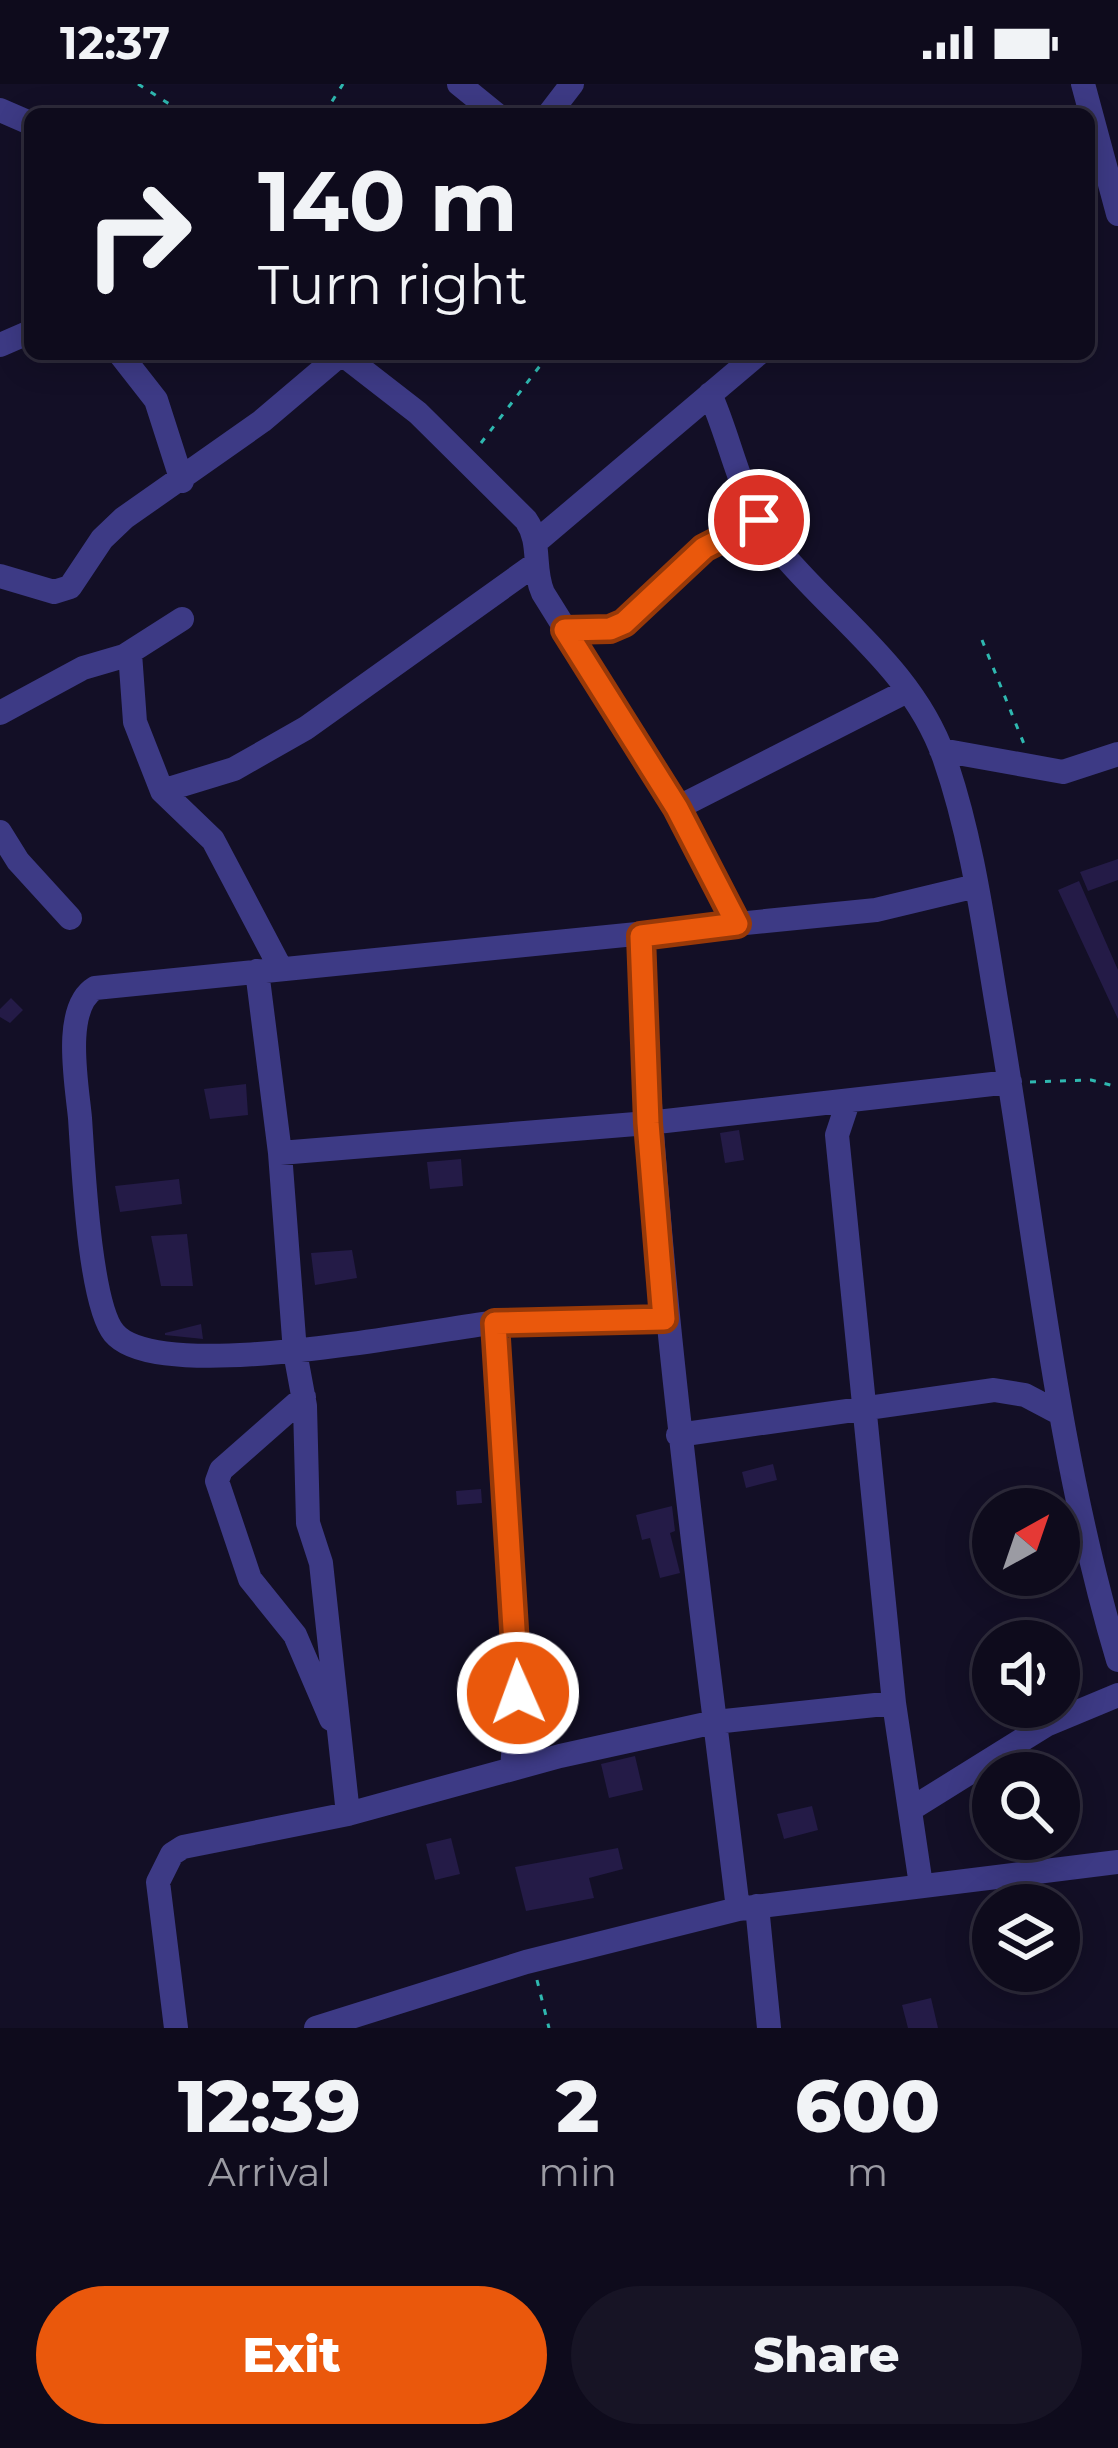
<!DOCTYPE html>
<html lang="en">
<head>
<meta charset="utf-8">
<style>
  :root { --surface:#0e0b1c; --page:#171425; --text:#f1f3f6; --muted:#9b9ba3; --line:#2e2b3b; --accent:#ea580c }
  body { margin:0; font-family:Montserrat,sans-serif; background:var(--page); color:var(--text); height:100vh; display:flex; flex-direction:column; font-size:45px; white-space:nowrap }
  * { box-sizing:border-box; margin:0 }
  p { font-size:39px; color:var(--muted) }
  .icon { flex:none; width:66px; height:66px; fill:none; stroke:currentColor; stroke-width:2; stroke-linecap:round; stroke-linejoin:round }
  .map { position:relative; height:1944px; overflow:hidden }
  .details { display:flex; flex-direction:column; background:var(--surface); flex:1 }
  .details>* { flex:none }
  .banner { position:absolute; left:24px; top:24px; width:1071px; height:252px; border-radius:18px; box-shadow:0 6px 30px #0003,0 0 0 3px var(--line); background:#0e0b1c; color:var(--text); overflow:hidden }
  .needle { width:78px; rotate:40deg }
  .fabs { position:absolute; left:972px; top:1404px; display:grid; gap:24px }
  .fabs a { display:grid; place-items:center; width:108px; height:108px; border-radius:50%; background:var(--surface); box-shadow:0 6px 30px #0003,0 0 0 3px var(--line); font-size:60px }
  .pin { position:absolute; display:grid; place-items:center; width:102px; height:102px; color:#fff; margin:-51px; border:6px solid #fff; border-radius:50%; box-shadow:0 3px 12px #0007 }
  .me { position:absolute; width:132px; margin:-66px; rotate:358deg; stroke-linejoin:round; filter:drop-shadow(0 0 9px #0008) }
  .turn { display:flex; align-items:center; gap:42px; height:252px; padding:0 36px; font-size:54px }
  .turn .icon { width:156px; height:156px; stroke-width:2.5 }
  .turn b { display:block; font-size:84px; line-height:102px }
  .eta { display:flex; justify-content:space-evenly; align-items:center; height:204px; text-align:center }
  .eta b { font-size:72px; font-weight:800; line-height:84px }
  .cta { display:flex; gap:24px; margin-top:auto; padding:24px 36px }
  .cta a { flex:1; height:138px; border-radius:72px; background:var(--accent); color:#fff; font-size:48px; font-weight:800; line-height:138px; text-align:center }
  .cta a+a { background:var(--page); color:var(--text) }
  .status { display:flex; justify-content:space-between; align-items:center; height:84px; padding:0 60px; background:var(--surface); direction:ltr }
  .status svg { height:33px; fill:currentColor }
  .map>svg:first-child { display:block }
  .building { fill:#241b47 }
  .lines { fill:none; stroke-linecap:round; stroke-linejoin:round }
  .path { stroke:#2fb8b0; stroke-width:3; stroke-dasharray:6 9; stroke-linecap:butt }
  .minor { stroke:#3d3a85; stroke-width:24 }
  .route-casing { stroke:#983908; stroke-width:30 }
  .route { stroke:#ea580c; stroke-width:21 }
</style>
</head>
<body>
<div class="status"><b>12:37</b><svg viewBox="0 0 49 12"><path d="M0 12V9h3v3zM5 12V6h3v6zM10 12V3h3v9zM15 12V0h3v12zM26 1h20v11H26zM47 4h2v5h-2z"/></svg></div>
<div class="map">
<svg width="1118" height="1944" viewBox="0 0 1118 1944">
  <rect width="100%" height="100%" fill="#130f26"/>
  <path class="building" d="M 1118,775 L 1118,796 L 1088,807 L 1080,788 Z
    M 1079,797 L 1118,886 L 1118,935 L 1058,806 Z
    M 11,914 L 23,926 L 10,939 L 0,933 L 0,925 Z
    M 246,1000 L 248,1031 L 210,1035 L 204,1005 Z
    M 739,1046 L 744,1076 L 725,1079 L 720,1049 Z
    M 461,1075 L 463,1102 L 430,1105 L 427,1078 Z
    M 179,1095 L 182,1120 L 120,1128 L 115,1102 Z
    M 187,1150 L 193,1202 L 161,1202 L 151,1152 Z
    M 352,1166 L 357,1194 L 315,1201 L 311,1169 Z
    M 201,1240 L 203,1255 L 165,1251 L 165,1249 Z
    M 773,1380 L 777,1396 L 746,1404 L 742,1388 Z
    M 481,1405 L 482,1419 L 457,1421 L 456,1407 Z
    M 672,1422 L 675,1447 L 670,1449 L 680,1489 L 660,1494 L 650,1454 L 642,1456 L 636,1431 Z
    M 635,1672 L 643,1706 L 609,1714 L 601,1680 Z
    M 812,1722 L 818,1746 L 784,1755 L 777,1730 Z
    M 451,1754 L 460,1790 L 435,1796 L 426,1760 Z
    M 618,1764 L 623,1785 L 589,1794 L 594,1814 L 526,1827 L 515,1783 Z
    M 931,1914 L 938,1944 L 908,1944 L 902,1921 Z"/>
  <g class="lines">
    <path class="path" d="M 138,0 L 185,30
      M 324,30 L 343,0
      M 481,359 L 549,270
      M 982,556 L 1024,660
      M 1030,998 L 1091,996 L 1118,1003
      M 537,1896 L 549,1944"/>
    <path class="minor" d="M 459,0 L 496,30
      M 1083,0 L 1118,130
      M 0,26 L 30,39
      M 549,30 L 572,0
      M 0,261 L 30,248
      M 120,270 L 156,316 L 182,397
      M 342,270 L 418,329 L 526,436 C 542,459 532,484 543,509 L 677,724 L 737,840
      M 710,310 C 732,359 741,419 775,461 C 831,531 912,583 944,673 C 972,753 983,838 997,922 C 1035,1140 1054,1363 1118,1576
      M 537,457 L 758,270
      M 0,492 L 54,508 L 70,503 L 102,455 L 124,434 L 262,337 L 341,270
      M 565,546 L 610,545 L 624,539 L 704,464 L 759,436
      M 130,569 L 135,638 L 162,707 L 213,756 L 281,885
      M 0,629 L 83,584 L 124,572 L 182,535
      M 941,666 L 1063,688 L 1118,670
      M 162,707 L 234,685 L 306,644 L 534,481
      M 677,724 L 907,607
      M 0,748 L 18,777 L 70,834
      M 641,852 C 653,1179 699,1501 738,1825
      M 257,887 L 280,1069 L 295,1268 L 305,1322 L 308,1439 L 321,1479 L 348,1730
      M 848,1018 L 837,1051 L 894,1619 L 921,1801
      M 280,1069 L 648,1039 L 1010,998
      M 664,1235 C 607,1235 548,1233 491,1239 C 423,1247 158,1302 114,1249 C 89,1219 83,1077 80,1034 C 77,1001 62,924 95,904 L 876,826 L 976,802
      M 495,1239 L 518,1609 L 512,1685
      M 304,1313 L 221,1386 L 217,1397 L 250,1495 L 295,1551 L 331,1635
      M 678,1351 L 994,1306 L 1025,1311 L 1061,1330
      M 911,1725 L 1046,1641 L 1118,1611
      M 757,1822 L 769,1944
      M 176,1944 L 158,1798 L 172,1770 L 183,1763 L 348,1730 L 560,1672 L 715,1638 L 894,1619
      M 316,1944 L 526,1878 L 738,1825 L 1118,1778"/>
  </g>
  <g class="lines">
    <defs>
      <path id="route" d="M 518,1609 L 495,1239 L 664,1235 L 648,1039 L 641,852 L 737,840 L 677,724 L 565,546 L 610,545 L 624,539 L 704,464 L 759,436"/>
    </defs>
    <use href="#route" class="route-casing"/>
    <use href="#route" class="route"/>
  </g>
</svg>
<div class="fabs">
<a><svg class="needle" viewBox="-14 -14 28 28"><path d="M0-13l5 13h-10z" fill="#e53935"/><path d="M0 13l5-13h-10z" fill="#9b9ba3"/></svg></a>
<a><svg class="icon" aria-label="sound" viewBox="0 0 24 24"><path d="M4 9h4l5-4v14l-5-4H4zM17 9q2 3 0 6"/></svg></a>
<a><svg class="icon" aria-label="search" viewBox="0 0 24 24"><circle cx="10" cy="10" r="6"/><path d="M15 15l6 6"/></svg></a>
<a><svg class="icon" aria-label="layers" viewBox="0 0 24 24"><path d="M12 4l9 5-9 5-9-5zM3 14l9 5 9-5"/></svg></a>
</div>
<div class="pin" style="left:759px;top:436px;background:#d93025"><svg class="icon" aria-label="arrive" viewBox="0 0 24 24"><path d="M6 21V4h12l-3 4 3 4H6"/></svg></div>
<svg class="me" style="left:518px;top:1609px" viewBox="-20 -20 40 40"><circle r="17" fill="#ea580c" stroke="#fff" stroke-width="3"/><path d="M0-11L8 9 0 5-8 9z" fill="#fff"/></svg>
<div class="banner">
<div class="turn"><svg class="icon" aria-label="right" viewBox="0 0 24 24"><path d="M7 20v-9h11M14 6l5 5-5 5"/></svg><div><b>140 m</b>Turn right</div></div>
</div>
</div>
<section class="details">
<div class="eta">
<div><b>12:39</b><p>Arrival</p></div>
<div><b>2</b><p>min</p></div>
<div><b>600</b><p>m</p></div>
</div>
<div class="cta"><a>Exit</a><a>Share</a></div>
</section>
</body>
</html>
